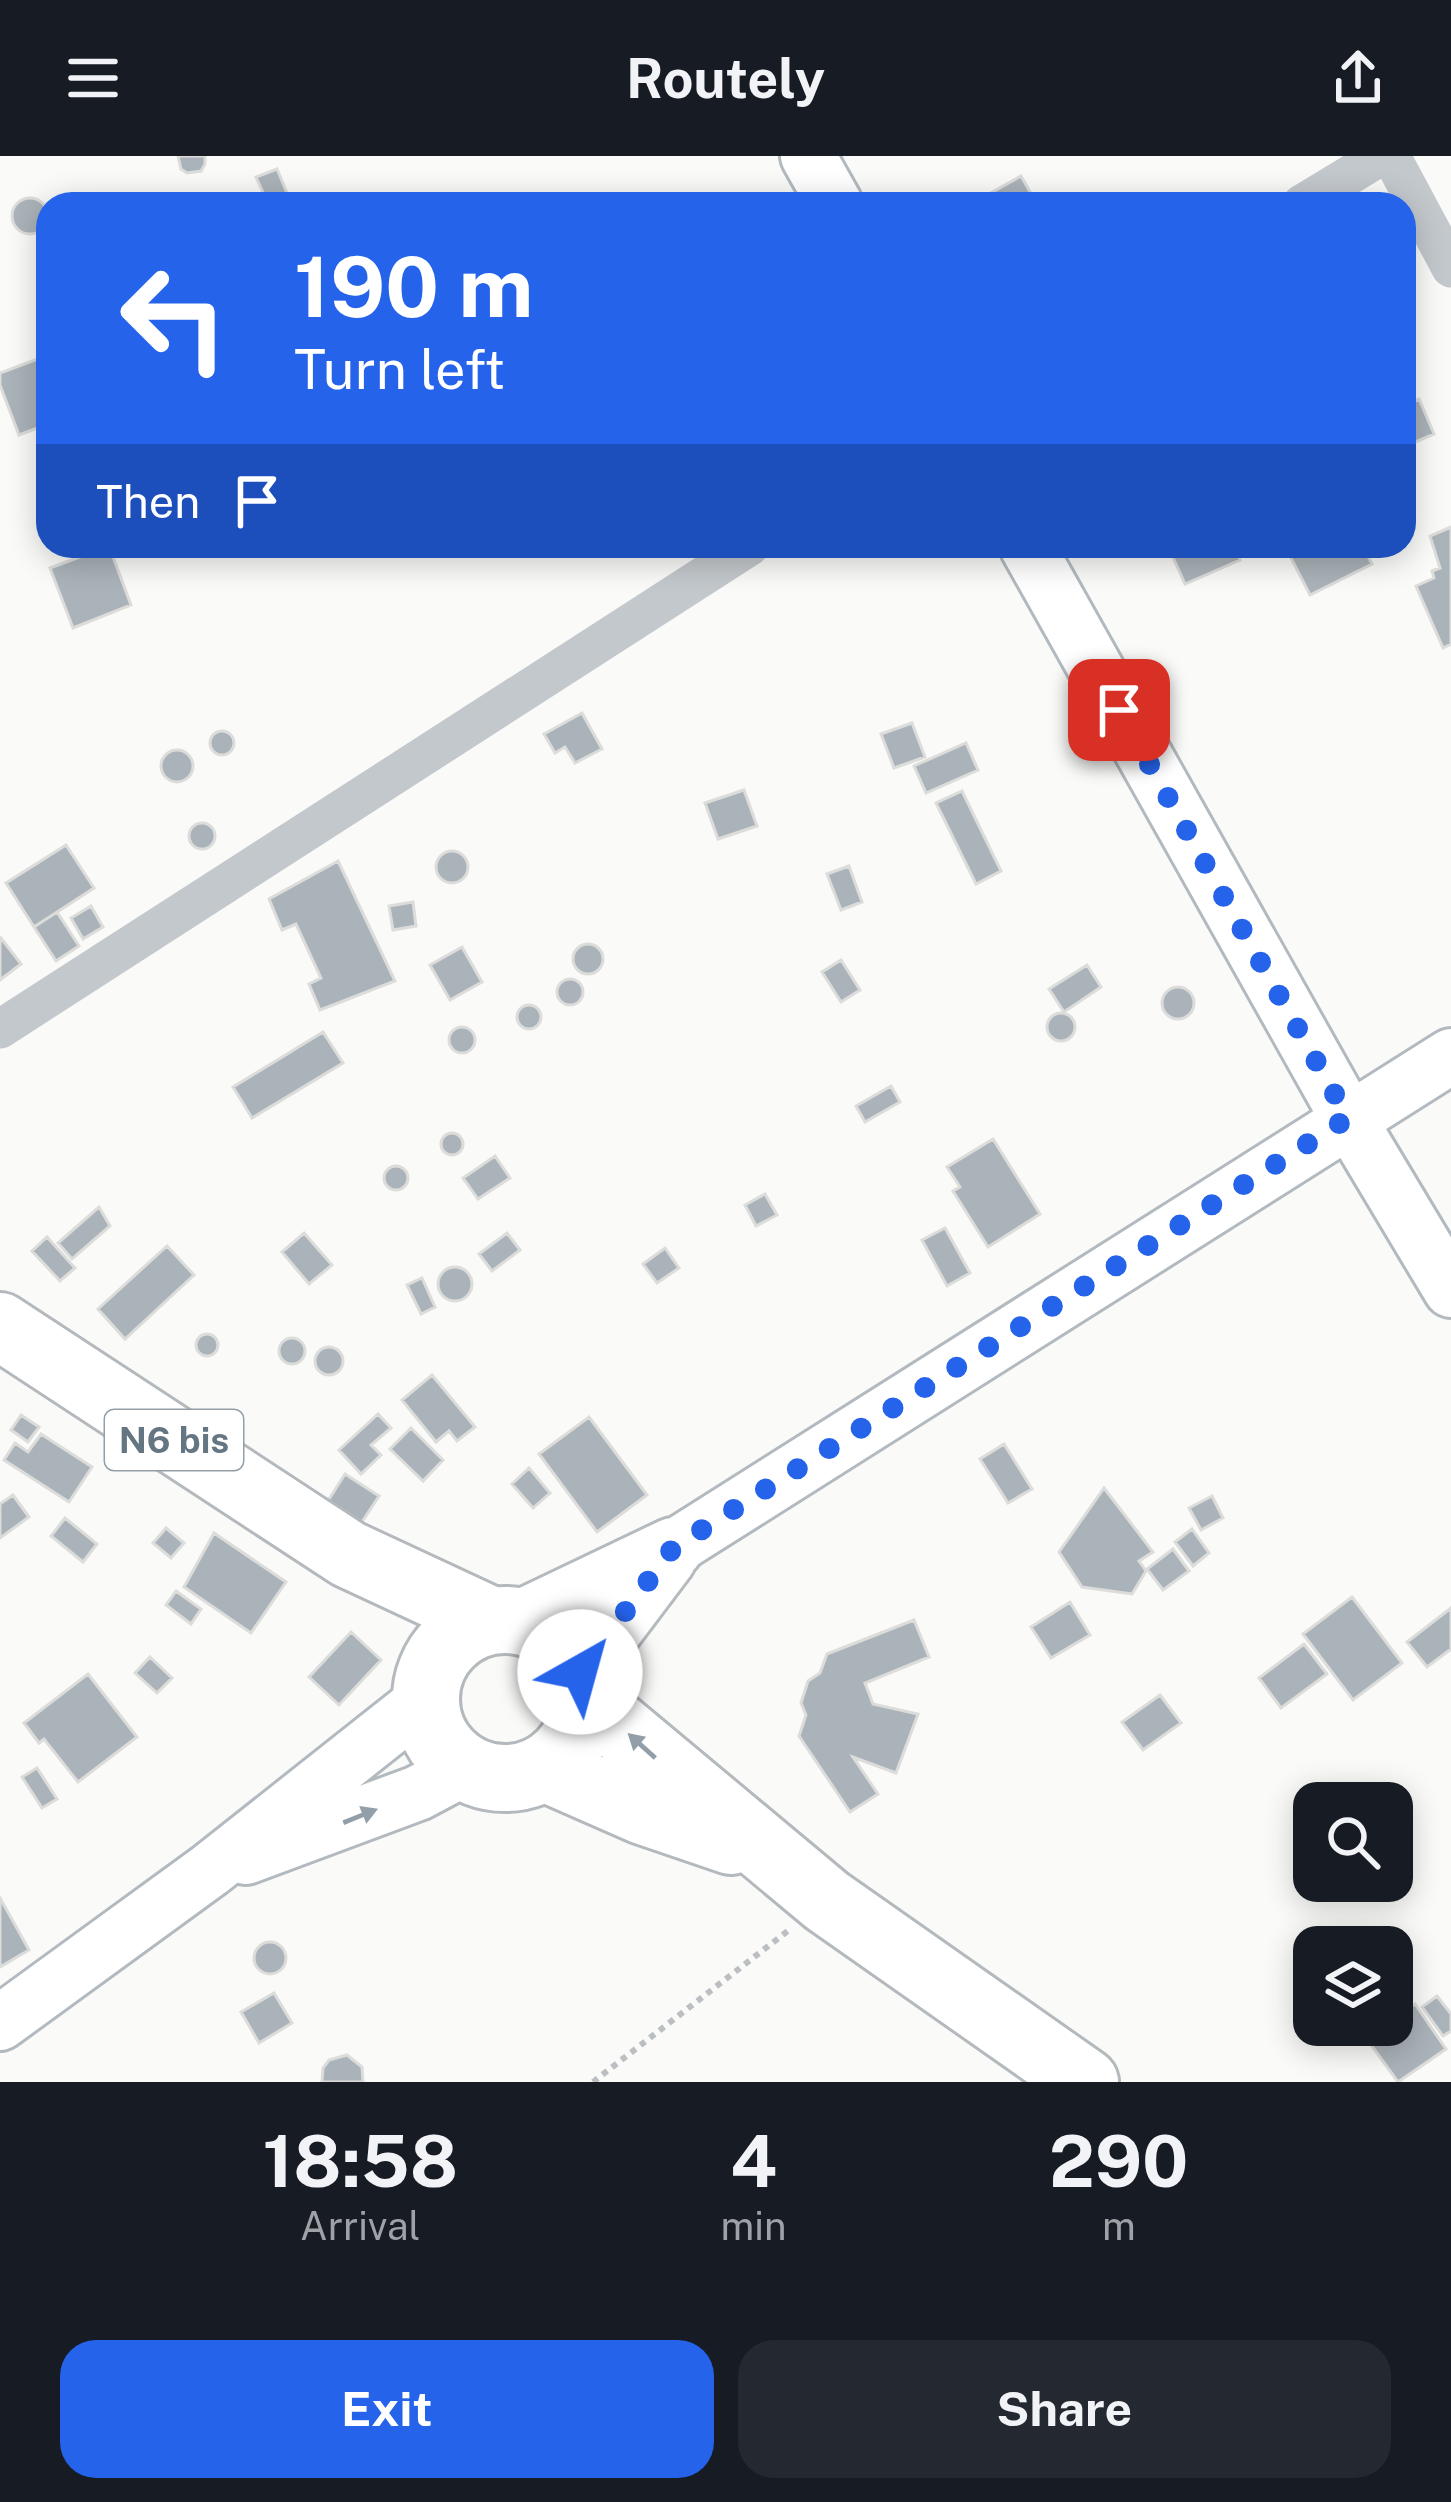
<!DOCTYPE html>
<html lang="en">
<head>
<meta charset="utf-8">
<style>
  :root { --surface:#171b24; --page:#242831; --text:#f1f3f6; --muted:#9ea1a6; --accent:#2563eb }
  body { margin:0; font-family:"Public Sans",sans-serif; background:var(--page); color:var(--text); height:100vh; display:flex; flex-direction:column; font-size:45px; white-space:nowrap }
  * { box-sizing:border-box; margin:0 }
  p { font-size:39px; color:var(--muted) }
  .icon { flex:none; width:66px; height:66px; fill:none; stroke:currentColor; stroke-width:2; stroke-linecap:round; stroke-linejoin:round }
  .map { position:relative; height:1926px; overflow:hidden }
  .drawer { display:flex; flex-direction:column; background:var(--surface); flex:1 }
  .drawer>* { flex:none }
  .top-card { position:absolute; left:36px; top:36px; width:1380px; height:366px; border-radius:36px; box-shadow:0 6px 30px #0003; background:#2563eb; color:#fff; overflow:hidden }
  .buttons { position:absolute; left:1293px; top:1626px; display:grid; gap:24px }
  .buttons a { display:grid; place-items:center; width:120px; height:120px; border-radius:24px; background:var(--surface); box-shadow:0 6px 30px #0003; font-size:60px }
  .pin { position:absolute; display:grid; place-items:center; width:102px; height:102px; color:#fff; margin:-51px; border-radius:24px; box-shadow:0 6px 18px #0006 }
  .me { position:absolute; width:132px; margin:-66px; rotate:38deg; stroke-linejoin:round; filter:drop-shadow(0 0 9px #0008) }
  .turn { display:flex; align-items:center; gap:42px; height:252px; padding:0 60px; font-size:54px }
  .turn .icon { width:156px; height:156px; stroke-width:2.5 }
  .turn b { display:block; font-size:84px; line-height:102px }
  .then { display:flex; align-items:center; height:114px; padding:0 60px; background:#0003; gap:24px; font-size:45px }
  .eta { display:flex; justify-content:space-evenly; align-items:center; height:204px; text-align:center }
  .eta b { font-size:72px; font-weight:700; line-height:84px }
  .action { display:flex; gap:24px; margin-top:auto; padding:24px 60px }
  .action a { flex:1; height:138px; border-radius:36px; background:var(--accent); color:#fff; font-size:48px; font-weight:700; line-height:138px; text-align:center }
  .action a+a { background:var(--page); color:var(--text) }
  header { display:flex; justify-content:space-between; align-items:center; height:156px; padding:0 60px; background:var(--surface); font-size:54px; font-weight:700 }
  .map>svg:first-child { display:block }
  .building { fill:#aab3b9; stroke:#dcdcda; stroke-width:3 }
  .lines { fill:none; stroke-linecap:round; stroke-linejoin:round }
  .secondary-casing { stroke:#b3babf; stroke-width:60 }
  .primary-casing { stroke:#b5babe; stroke-width:66 }
  .highway-casing { stroke:#b4b9bd; stroke-width:72 }
  .path { stroke:#bbbfc2; stroke-width:6; stroke-dasharray:6 6; stroke-linecap:butt }
  .street { stroke:#c3c8cc; stroke-width:39 }
  .secondary { stroke:#fff; stroke-width:54 }
  .primary { stroke:#fff; stroke-width:60 }
  .highway { stroke:#fff; stroke-width:66 }
  .oneway { fill:#939fa8 }
  .route { stroke:#2563eb; stroke-width:21; stroke-dasharray:0 37.8 }
  .labels { text-anchor:middle; dominant-baseline:central; stroke-width:12; stroke-linejoin:round; paint-order:stroke }
  .shield { fill:#fff; stroke:#939fa8; stroke-width:3 }
  .shield-label { font-size:36px; font-weight:bold; fill:#657683 }
</style>
</head>
<body>
<header><svg class="icon" aria-label="menu" viewBox="0 0 24 24"><path d="M4 6h16M4 12h16M4 18h16"/></svg>Routely<svg class="icon" aria-label="share" viewBox="0 0 24 24"><path d="M12 15V3M7 8l5-5 5 5M5 13v7h14v-7"/></svg></header>
<div class="map">
<svg width="1451" height="1926" viewBox="0 0 1451 1926">
  <rect width="100%" height="100%" fill="#fafaf8"/>
  <path class="building" d="M 178,0 L 205,0 L 205,8 L 201,15 L 187,17 L 181,13 Z
    M 277,13 L 287,37 L 267,45 L 256,21 Z
    M 1021,20 L 1037,48 L 971,48 Z
    M12 60a18 18 0 1 1 36 0a18 18 0 1 1-36 0Z
    M 48,199 L 48,268 L 19,279 L 0,229 L 0,217 Z
    M 1419,243 L 1434,278 L 1404,291 L 1404,249 Z
    M 1451,371 L 1451,488 L 1443,492 L 1416,430 L 1434,422 L 1432,415 L 1440,412 L 1430,380 Z
    M 109,390 L 131,449 L 73,472 L 50,412 Z
    M 1168,390 L 1234,390 L 1240,404 L 1185,428 Z
    M 1310,390 L 1363,390 L 1372,408 L 1310,439 L 1290,400 Z
    M 582,557 L 602,593 L 575,607 L 565,591 L 555,597 L 544,578 Z
    M 912,567 L 925,601 L 894,612 L 881,578 Z
    M210 587a12 12 0 1 1 24 0a12 12 0 1 1-24 0Z
    M 966,587 L 978,614 L 926,637 L 914,610 Z
    M161 610a16 16 0 1 1 32 0a16 16 0 1 1-32 0Z
    M 744,634 L 757,670 L 718,683 L 705,647 Z
    M 962,635 L 1001,715 L 976,728 L 936,647 Z
    M189 680a13 13 0 1 1 26 0a13 13 0 1 1-26 0Z
    M 66,689 L 94,732 L 34,771 L 6,727 Z
    M436 711a16 16 0 1 1 32 0a16 16 0 1 1-32 0Z
    M 338,705 L 395,825 L 320,854 L 309,828 L 321,822 L 296,768 L 282,774 L 269,743 Z
    M 849,710 L 862,746 L 841,754 L 827,718 Z
    M 413,746 L 416,770 L 393,774 L 389,750 Z
    M 91,750 L 103,771 L 83,783 L 71,762 Z
    M 57,756 L 79,790 L 56,805 L 34,771 Z
    M 1,782 L 21,808 L 0,824 L 0,783 Z
    M573 803a15 15 0 1 1 30 0a15 15 0 1 1-30 0Z
    M 462,791 L 482,826 L 450,844 L 430,809 Z
    M 841,804 L 860,834 L 841,846 L 822,816 Z
    M 1087,809 L 1101,831 L 1064,856 L 1049,833 Z
    M557 836a13 13 0 1 1 26 0a13 13 0 1 1-26 0Z
    M1162 847a16 16 0 1 1 32 0a16 16 0 1 1-32 0Z
    M517 861a12 12 0 1 1 24 0a12 12 0 1 1-24 0Z
    M1047 871a14 14 0 1 1 28 0a14 14 0 1 1-28 0Z
    M449 884a13 13 0 1 1 26 0a13 13 0 1 1-26 0Z
    M 323,876 L 343,907 L 252,962 L 233,931 Z
    M 891,930 L 900,946 L 865,966 L 856,950 Z
    M441 988a11 11 0 1 1 22 0a11 11 0 1 1-22 0Z
    M 993,983 L 1040,1058 L 988,1091 L 953,1035 L 960,1031 L 947,1011 Z
    M 495,1000 L 510,1022 L 478,1043 L 463,1022 Z
    M384 1022a12 12 0 1 1 24 0a12 12 0 1 1-24 0Z
    M 765,1038 L 777,1059 L 756,1070 L 745,1049 Z
    M 99,1051 L 110,1070 L 72,1103 L 58,1087 Z
    M 945,1072 L 970,1117 L 947,1130 L 922,1084 Z
    M 304,1077 L 332,1109 L 309,1128 L 282,1096 Z
    M 507,1077 L 520,1094 L 492,1115 L 479,1098 Z
    M 47,1081 L 75,1112 L 60,1125 L 32,1095 Z
    M 167,1090 L 194,1119 L 125,1183 L 98,1153 Z
    M 665,1092 L 679,1112 L 657,1127 L 643,1108 Z
    M438 1128a17 17 0 1 1 34 0a17 17 0 1 1-34 0Z
    M 422,1122 L 435,1151 L 421,1158 L 407,1129 Z
    M196 1189a11 11 0 1 1 22 0a11 11 0 1 1-22 0Z
    M279 1195a13 13 0 1 1 26 0a13 13 0 1 1-26 0Z
    M315 1205a14 14 0 1 1 28 0a14 14 0 1 1-28 0Z
    M 432,1219 L 475,1271 L 457,1285 L 449,1275 L 436,1286 L 402,1244 Z
    M 378,1258 L 391,1272 L 371,1289 L 381,1299 L 361,1318 L 339,1294 Z
    M 21,1259 L 39,1271 L 28,1286 L 11,1274 Z
    M 589,1261 L 647,1339 L 597,1376 L 539,1298 Z
    M 411,1272 L 443,1304 L 423,1325 L 390,1293 Z
    M 41,1278 L 92,1311 L 69,1346 L 4,1304 L 15,1287 L 28,1296 Z
    M 1004,1288 L 1032,1333 L 1008,1347 L 980,1303 Z
    M 529,1312 L 550,1337 L 533,1352 L 512,1328 Z
    M 345,1318 L 379,1340 L 360,1369 L 326,1348 Z
    M 1104,1332 L 1153,1396 L 1139,1405 L 1146,1415 L 1132,1438 L 1082,1431 L 1059,1396 Z
    M 13,1339 L 29,1361 L 0,1382 L 0,1348 Z
    M 1212,1340 L 1223,1362 L 1201,1374 L 1189,1352 Z
    M 65,1362 L 97,1388 L 83,1406 L 51,1380 Z
    M 166,1372 L 184,1387 L 171,1402 L 153,1387 Z
    M 1192,1373 L 1209,1397 L 1193,1410 L 1175,1386 Z
    M 214,1377 L 286,1426 L 251,1477 L 184,1431 Z
    M 1173,1393 L 1189,1415 L 1163,1434 L 1147,1413 Z
    M 176,1435 L 201,1453 L 191,1468 L 166,1449 Z
    M 1352,1441 L 1402,1507 L 1353,1544 L 1303,1478 Z
    M 1070,1446 L 1090,1479 L 1051,1502 L 1031,1471 Z
    M 1451,1452 L 1451,1493 L 1427,1511 L 1407,1486 Z
    M 914,1464 L 929,1501 L 865,1527 L 873,1548 L 918,1558 L 896,1617 L 853,1601 L 878,1638 L 850,1656 L 799,1580 L 806,1559 L 801,1547 L 808,1525 L 820,1517 L 827,1498 Z
    M 351,1476 L 381,1504 L 339,1549 L 309,1521 Z
    M 1304,1488 L 1327,1518 L 1281,1552 L 1259,1522 Z
    M 150,1501 L 172,1522 L 157,1537 L 135,1517 Z
    M 88,1518 L 137,1581 L 78,1626 L 44,1583 L 39,1587 L 24,1567 Z
    M 1160,1539 L 1181,1567 L 1143,1594 L 1122,1566 Z
    M 37,1612 L 57,1643 L 42,1652 L 22,1621 Z
    M 0,1742 L 29,1794 L 0,1811 Z
    M254 1802a16 16 0 1 1 32 0a16 16 0 1 1-32 0Z
    M 274,1837 L 292,1867 L 259,1887 L 241,1856 Z
    M 1437,1840 L 1451,1858 L 1451,1875 L 1443,1880 L 1422,1851 Z
    M 1415,1848 L 1446,1893 L 1398,1926 L 1366,1882 L 1385,1869 L 1392,1869 L 1392,1864 Z
    M 347,1899 L 362,1911 L 363,1926 L 322,1926 L 323,1912 L 329,1904 Z"/>
  <g class="lines">
    <defs>
      <path id="secondary" d="M 808,0 L 835,48
        M 1027,390 L 1348,962 L 1451,1134
        M 673,1392 L 1451,900
        M 246,1701 L 418,1637 L 465,1612
        M 0,1867 L 210,1714 L 426,1543"/>
      <path id="primary" d="M 520,1465 L 673,1392
        M 580,1516 L 666,1402"/>
      <path id="highway" d="M 0,1170 L 348,1398 L 492,1465
        M426 1543a79 79 0 1 1 158 0a79 79 0 1 1-158 0Z
        M 585,1543 L 827,1745 L 1085,1926
        M 545,1612 L 643,1655 L 731,1685"/>
    </defs>
    <use href="#secondary" class="secondary-casing"/>
    <use href="#primary" class="primary-casing"/>
    <use href="#highway" class="highway-casing"/>
    <path class="path" d="M 593,1926 L 789,1774"/>
    <path class="street" d="M 1391,0 L 1451,112
      M 1302,48 L 1381,0
      M 0,873 L 750,390"/>
    <use href="#secondary" class="secondary"/>
    <use href="#primary" class="primary"/>
    <use href="#highway" class="highway"/>
  </g>
  <defs><path id="oneway-solid" d="M-6-.8H1V-3.2L6.5 0L1 3.2V.8H-6Z" transform="scale(3)"/></defs>
  <g class="oneway">
    <use href="#oneway-solid" transform="translate(642 1590) rotate(-138)"/>
    <use href="#oneway-solid" transform="translate(360 1660) rotate(-22)"/>
  </g>
  <g class="lines">
    <path class="route" d="M 580,1516 L 673,1392 L 1348,962 L 1119,554"/>
  </g>
  <g class="labels">
    <rect class="shield" x="105" y="1254" width="138" height="60" rx="9"/>
    <g class="shield-label">
      <text x="174" y="1284">N6 bis</text>
    </g>
  </g>
</svg>
<div class="buttons">
<a><svg class="icon" aria-label="search" viewBox="0 0 24 24"><circle cx="10" cy="10" r="6"/><path d="M15 15l6 6"/></svg></a>
<a><svg class="icon" aria-label="layers" viewBox="0 0 24 24"><path d="M12 4l9 5-9 5-9-5zM3 14l9 5 9-5"/></svg></a>
</div>
<div class="pin" style="left:1119px;top:554px;background:#d93025"><svg class="icon" aria-label="arrive" viewBox="0 0 24 24"><path d="M6 21V4h12l-3 4 3 4H6"/></svg></div>
<svg class="me" style="left:580px;top:1516px" viewBox="-20 -20 40 40"><circle r="19" fill="#fff"/><path d="M0-13L10 11 0 6-10 11z" fill="#2563eb"/></svg>
<div class="top-card">
<div class="turn"><svg class="icon" aria-label="left" viewBox="0 0 24 24"><path d="M17 20v-9H6M10 6l-5 5 5 5"/></svg><div><b>190 m</b>Turn left</div></div>
<div class="then">Then<svg class="icon" aria-label="arrive" viewBox="0 0 24 24"><path d="M6 21V4h12l-3 4 3 4H6"/></svg></div>
</div>
</div>
<section class="drawer">
<div class="eta">
<div><b>18:58</b><p>Arrival</p></div>
<div><b>4</b><p>min</p></div>
<div><b>290</b><p>m</p></div>
</div>
<div class="action"><a>Exit</a><a>Share</a></div>
</section>
</body>
</html>
